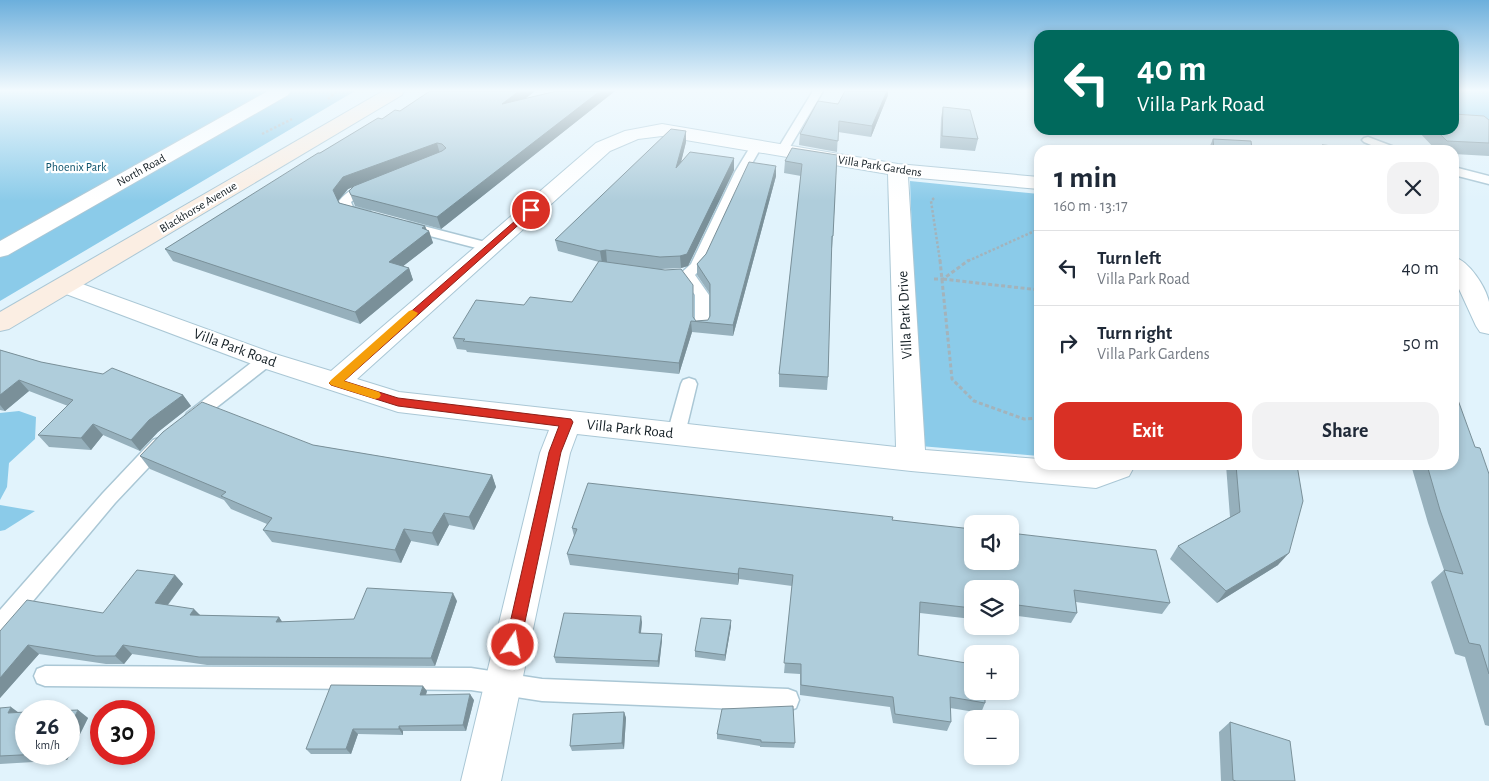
<!DOCTYPE html>
<html lang="en">
<head>
<meta charset="utf-8">
<style>
  :root { --surface:#fff; --page:#f2f2f3; --text:#1f2937; --muted:#747a83; --line:#e0e1e3; --accent:#d93025 }
  body { margin:0; font-family:"Alegreya Sans",sans-serif; background:var(--page); color:var(--text); height:100vh; display:flex; flex-direction:column; font-size:19px; white-space:nowrap }
  * { box-sizing:border-box; margin:0 }
  p { font-size:16px; color:var(--muted) }
  .icon { flex:none; width:28px; height:28px; fill:none; stroke:currentColor; stroke-width:2; stroke-linecap:round; stroke-linejoin:round }
  .map { position:relative; flex:1; overflow:hidden }
  .drawer { position:absolute; left:1034px; top:145px; width:425px; height:325px; display:flex; flex-direction:column; background:var(--surface); border-radius:15px; box-shadow:0 2px 8px #0003 }
  .drawer>* { flex:none }
  .hud { position:absolute; left:1034px; top:30px; width:425px; height:105px; border-radius:15px; box-shadow:0 2px 8px #0003; background:#00695c; color:#fff; overflow:hidden }
  .fabs { position:absolute; left:964px; top:515px; display:grid; gap:10px }
  .fabs a { display:grid; place-items:center; width:55px; height:55px; border-radius:10px; background:var(--surface); box-shadow:0 2px 8px #0003; font-size:25px }
  .speed { position:absolute; left:15px; top:700px; display:flex; gap:10px; font-size:25px; font-weight:700; text-align:center }
  .speed>* { display:grid; place-content:center; width:65px; height:65px; border-radius:50%; background:var(--surface); box-shadow:0 2px 8px #0003; line-height:1 }
  .speed small { font-size:12px; font-weight:400 }
  .speed .limit { border:8px solid #d22; background:#fff; color:#111 }
  .pin { position:absolute; display:grid; place-items:center; width:42px; height:42px; color:#fff; margin:-21px; border:2px solid #fff; border-radius:50%; box-shadow:0 1px 5px #0007 }
  .me { position:absolute; width:55px; margin:-28px; rotate:12deg; stroke-linejoin:round; filter:drop-shadow(0 0 4px #0008) }
  .turn { display:flex; align-items:center; gap:18px; height:105px; padding:0 20px; font-size:22px }
  .turn .icon { width:65px; height:65px; stroke-width:2.5 }
  .turn b { display:block; font-size:35px; line-height:42px }
  .round { display:grid; place-items:center; flex:none; width:52px; height:52px; border-radius:15px; background:var(--page) }
  .headline { display:flex; align-items:center; justify-content:space-between; height:85px; padding:0 20px }
  h1 { font-size:30px; font-weight:700; line-height:38px }
  .button { display:flex; gap:10px; margin-top:auto; padding:10px 20px }
  .button a { flex:1; height:58px; border-radius:15px; background:var(--accent); color:#fff; font-size:20px; font-weight:700; line-height:58px; text-align:center }
  .button a+a { background:var(--page); color:var(--text) }
  ul { padding:0; list-style:none }
  li { display:flex; align-items:center; gap:15px; height:75px; padding:0 20px; border-top:1px solid var(--line) }
  li div { flex:1 }
  li b { display:block; font-size:19px }
  li em { font-style:normal }
  .map>svg:first-child { display:block }
  .green { fill:#8bcbe9 }
  .lines { fill:none; stroke-linecap:round; stroke-linejoin:round }
  .lane-casing { stroke:#aac7d5; stroke-width:3 }
  .street-casing { stroke:#aac7d5; stroke-width:2 }
  .secondary-casing { stroke:#aac7d5; stroke-width:2 }
  .path-far1 { stroke:#a3b3bb; stroke-width:2.5; stroke-dasharray:2.5 2; stroke-linecap:butt }
  .path { stroke:#a3b3bb; stroke-width:3; stroke-dasharray:4 2.5; stroke-linecap:butt }
  .lane { fill:#fff; fill-rule:evenodd }
  .street { fill:#fff; fill-rule:evenodd }
  .secondary { fill:#fbeee3; fill-rule:evenodd }
  .wall { fill:#96b0bc }
  .shaded-wall { fill:#7a9099 }
  .building { fill:#afcddb; stroke:#7a9099 }
  .route { fill:#d93025; stroke:#8d1f18 }
  .slow { fill:#f59e0b }
  .labels { text-anchor:middle; dominant-baseline:central; stroke-width:4.5; stroke-linejoin:round; paint-order:stroke }
  .far-street-label { font-size:12px; fill:#131e24; stroke:#fff }
  .far-park-label { font-size:12px; fill:#0b516a; stroke:#fff }
  .street-label { font-size:15px; fill:#131e24; stroke:#fff }
</style>
</head>
<body>
<div class="map">
<svg width="1489" height="781" viewBox="0 0 1489 781">
  <rect width="100%" height="100%" fill="#e1f3fc"/>
  <path class="green" d="M 0,91 L 355,91 L 0,301 Z
    M 1454,91 L 1489,91 L 1489,122 L 1454,120 Z
    M 910,181 L 1039,194 L 1039,456 L 920,446 Z
    M 19,411 L 36,417 L 35,439 L 9,463 L 7,487 L 0,500 L 0,413 Z
    M 0,505 L 35,511 L 5,530 L 0,531 Z"/>
  <g class="lines">
    <defs>
      <path id="lane" d="M 813,91 L 823,91 L 787,152 L 779,152 L 777,150 Z
        M 1368,137 L 1397,148 L 1399,150 L 1383,150 L 1364,142 L 1362,140 L 1364,138 Z
        M 756,143 L 762,146 L 747,172 L 705,264 L 695,275 L 709,295 L 709,327 L 707,330 L 697,330 L 695,327 L 695,295 L 680,274 L 691,264 L 735,172 L 752,144 Z
        M 1454,167 L 1489,176 L 1489,184 L 1454,175 Z
        M 369,183 L 375,187 C 369,194 358,195 351,202 L 353,207 L 370,211 L 371,214 L 370,217 L 365,218 L 344,213 L 339,201 C 347,191 356,186 369,183 Z
        M 408,222 L 493,244 L 495,247 L 488,251 L 403,229 L 402,226 L 403,223 Z
        M 266,355 L 272,356 L 274,360 L 272,364 L 199,421 L 193,423 L 187,421 L 185,417 L 187,413 L 260,356 Z
        M 689,378 L 695,380 L 697,384 L 685,434 L 682,439 L 676,440 L 670,439 L 667,434 L 681,384 L 683,380 Z
        M 159,438 L 165,440 L 168,445 L 165,450 L 115,503 L 7,632 L 0,635 L 0,610 L 103,493 L 153,440 Z
        M 45,666 L 471,668 L 542,679 L 788,689 L 796,692 L 799,700 L 796,708 L 788,711 L 542,701 L 471,690 L 45,686 L 37,683 L 34,676 L 37,669 Z"/>
      <path id="street" d="M 268,91 L 290,91 L 288,95 L 8,255 L 0,257 L 0,241 Z
        M 662,124 L 898,164 L 1039,177 L 1039,189 L 908,177 L 925,450 L 1039,459 L 1039,465 L 1135,465 L 1129,476 L 1096,488 L 911,471 L 577,434 L 570,453 L 501,781 L 461,781 L 540,453 L 549,430 L 398,412 L 257,366 L 58,291 L 54,286 L 58,281 L 66,279 L 74,281 L 275,354 L 331,371 L 596,143 L 625,131 ZM 662,136 L 888,174 L 896,447 L 399,392 L 357,379 L 610,151 L 638,139 Z
        M 1454,257 C 1469,261 1486,287 1489,302 C 1489,312 1489,324 1489,334 L 1480,332 L 1476,326 L 1454,278 Z"/>
      <path id="secondary" d="M 383,91 L 404,91 L 402,95 L 9,329 L 0,331 L 0,312 Z"/>
    </defs>
    <use href="#lane" class="lane-casing"/>
    <use href="#street" class="street-casing"/>
    <use href="#secondary" class="secondary-casing"/>
    <path class="path-far1" d="M 328,99 L 337,91
      M 262,134 L 292,119
      M 934,198 L 931,201 L 940,261
      M 968,261 L 1039,229"/>
    <path class="path" d="M 940,260 L 952,379 L 974,401 L 1024,419 L 1039,418
      M 934,279 L 943,279 L 969,260
      M 943,279 L 1039,290"/>
    <use href="#lane" class="lane"/>
    <use href="#street" class="street"/>
    <use href="#secondary" class="secondary"/>
  </g>
  <path class="wall" d="M 535,91 L 525,99 L 557,91 L 615,91 L 441,229 L 355,206 L 349,191 L 353,187 L 348,189 L 338,201 L 339,203 L 425,226 L 427,230 L 429,231 L 433,243 L 403,266 L 409,268 L 413,280 L 360,324 L 173,261 L 165,249 L 320,153 L 382,119 Z
    M 888,95 L 871,137 L 838,132 L 837,152 L 799,145 L 800,134 L 838,104 Z
    M 943,107 L 978,139 L 975,151 L 940,148 L 941,118 Z
    M 1489,120 L 1489,156 L 1454,154 L 1454,150 L 1436,150 L 1417,130 L 1454,130 Z
    M 686,131 L 686,142 L 681,161 L 734,158 L 734,170 L 688,266 L 681,268 L 661,269 L 693,285 L 693,318 L 696,321 L 708,320 L 710,316 L 710,294 L 697,275 L 697,264 L 706,254 L 776,166 L 776,176 L 733,336 L 692,332 L 679,374 L 467,352 L 466,350 L 457,349 L 453,338 L 524,305 L 572,302 L 599,262 L 558,251 L 555,240 Z
    M 1213,139 L 1252,150 L 1208,150 Z
    M 837,155 L 833,236 L 832,248 L 831,248 L 828,377 L 827,390 L 779,387 L 779,374 L 801,176 L 784,173 L 785,161 Z
    M 0,350 L 41,362 L 183,395 L 191,406 L 158,432 L 140,451 L 103,435 L 91,450 L 49,447 L 38,435 L 68,406 L 29,391 L 5,411 L 0,410 Z
    M 313,445 L 492,475 L 496,487 L 474,530 L 449,525 L 438,546 L 411,541 L 401,563 L 272,542 L 263,530 L 267,524 L 231,509 L 224,500 L 150,469 L 140,456 Z
    M 1475,447 L 1489,474 L 1489,726 L 1485,725 L 1465,657 L 1455,654 L 1431,582 L 1444,570 L 1428,523 L 1411,465 L 1454,465 Z
    M 1226,465 L 1297,465 L 1278,565 L 1217,603 L 1170,559 L 1178,546 L 1230,517 Z
    M 892,520 L 1170,603 L 1162,614 L 1076,602 L 1077,613 L 1071,623 L 1010,615 L 1010,589 L 972,589 L 972,619 L 920,613 L 918,655 L 985,703 L 981,713 L 950,708 L 951,722 L 947,731 L 893,723 L 890,707 L 800,695 L 800,674 L 784,673 L 792,586 L 739,579 L 738,585 L 570,565 L 567,554 L 574,536 L 572,528 Z
    M 175,575 L 183,584 L 168,605 L 200,615 L 279,617 L 282,622 L 354,619 L 457,601 L 435,666 L 207,665 L 132,654 L 124,664 L 106,664 L 39,654 L 0,698 L 0,631 L 103,613 Z
    M 642,622 L 641,633 L 662,634 L 662,640 L 659,667 L 556,663 L 554,657 Z
    M 731,626 L 725,661 L 695,657 L 695,651 Z
    M 427,691 L 426,695 L 474,700 L 466,731 L 403,731 L 403,735 L 358,734 L 351,754 L 311,754 L 306,749 Z
    M 0,708 L 26,754 L 69,754 L 78,710 L 88,718 L 67,760 L 0,764 Z
    M 624,712 L 626,718 L 624,749 L 572,751 L 570,746 Z
    M 1230,722 L 1295,781 L 1221,781 L 1219,732 Z
    M 717,734 L 795,743 L 794,748 L 760,747 L 760,746 L 717,739 Z"/>
  <path class="shaded-wall" d="M 519,91 L 535,91 L 504,115 L 502,104 Z
    M 600,91 L 615,91 L 441,229 L 437,217 Z
    M 887,91 L 888,91 L 888,95 L 871,137 L 872,126 Z
    M 686,131 L 686,142 L 677,179 L 676,168 Z
    M 437,143 L 440,154 L 348,189 L 337,202 L 333,190 L 343,177 Z
    M 734,158 L 734,170 L 688,266 L 681,268 L 680,256 Z
    M 776,166 L 776,176 L 733,336 L 733,325 Z
    M 425,226 L 427,232 L 429,231 L 433,243 L 393,274 L 389,262 Z
    M 606,250 L 607,262 L 602,263 L 600,251 Z
    M 409,268 L 413,280 L 360,324 L 355,312 Z
    M 691,321 L 692,332 L 679,374 L 679,363 Z
    M 19,380 L 29,391 L 5,411 L 0,405 L 0,395 Z
    M 183,395 L 191,406 L 158,432 L 140,451 L 131,440 L 149,420 Z
    M 93,424 L 103,435 L 91,450 L 81,438 Z
    M 492,475 L 496,487 L 474,530 L 469,517 Z
    M 444,513 L 449,525 L 438,546 L 432,533 Z
    M 404,529 L 411,541 L 401,563 L 395,550 Z
    M 1289,553 L 1278,565 L 1217,603 L 1226,591 Z
    M 739,568 L 739,579 L 738,585 L 738,574 Z
    M 175,575 L 183,584 L 163,611 L 155,603 Z
    M 453,593 L 457,601 L 435,666 L 431,658 Z
    M 194,609 L 202,617 L 190,615 Z
    M 641,616 L 642,622 L 640,639 L 639,633 Z
    M 279,617 L 285,626 L 276,622 Z
    M 731,620 L 731,626 L 725,661 L 725,655 Z
    M 662,634 L 662,640 L 659,667 L 658,661 Z
    M 28,645 L 39,654 L 0,698 L 0,678 Z
    M 123,645 L 132,654 L 124,664 L 115,656 Z
    M 423,686 L 427,691 L 424,700 L 420,695 Z
    M 470,694 L 474,700 L 466,731 L 463,725 Z
    M 11,707 L 22,715 L 8,713 Z
    M 78,710 L 88,718 L 67,760 L 57,754 L 69,754 L 69,728 Z
    M 624,712 L 626,718 L 624,749 L 622,743 Z
    M 399,726 L 403,731 L 403,735 L 399,729 Z
    M 353,729 L 358,734 L 351,754 L 346,749 Z"/>
  <path class="building" d="M 430,91 L 519,91 L 502,104 L 557,91 L 600,91 L 437,217 L 351,195 L 349,191 L 354,186 L 442,151 L 446,148 L 442,144 L 437,143 L 343,177 L 333,190 L 339,203 L 425,226 L 422,228 L 429,231 L 389,262 L 409,268 L 355,312 L 165,249 L 318,153 L 320,153 L 378,118 L 382,119 L 395,110 L 400,111 Z
    M 845,91 L 887,91 L 872,126 L 839,121 L 838,141 L 800,134 L 818,101 L 838,104 Z
    M 943,107 L 970,110 L 978,139 L 942,136 Z
    M 1454,114 L 1484,116 L 1489,120 L 1489,143 L 1447,141 L 1436,130 L 1454,130 Z
    M 671,129 L 686,131 L 676,168 L 690,152 L 734,158 L 687,254 L 680,256 L 660,257 L 606,250 L 600,251 L 555,240 Z
    M 1213,139 L 1251,141 L 1252,150 L 1214,150 Z
    M 1322,145 L 1360,148 L 1361,150 L 1324,150 Z
    M 792,148 L 837,155 L 833,236 L 832,236 L 828,377 L 779,374 L 802,164 L 785,161 Z
    M 749,162 L 776,166 L 733,325 L 691,321 L 679,363 L 463,341 L 465,339 L 453,338 L 476,300 L 524,305 L 530,297 L 572,302 L 599,261 L 665,270 L 681,269 L 693,285 L 693,317 L 696,321 L 708,320 L 710,316 L 710,284 L 697,264 L 706,254 Z
    M 0,350 L 41,362 L 103,374 L 112,368 L 183,395 L 149,420 L 131,440 L 93,424 L 81,438 L 38,435 L 73,400 L 19,380 L 0,395 Z
    M 1454,389 L 1475,447 L 1480,448 L 1489,474 L 1489,674 L 1480,645 L 1469,643 L 1444,570 L 1463,574 L 1440,510 L 1427,465 L 1454,465 Z
    M 202,402 L 313,445 L 492,475 L 469,517 L 444,513 L 432,533 L 404,529 L 395,550 L 263,530 L 272,518 L 221,496 L 226,492 L 140,456 L 163,432 Z
    M 1236,465 L 1297,465 L 1303,501 L 1289,553 L 1226,591 L 1178,546 L 1240,512 Z
    M 588,483 L 893,517 L 892,520 L 972,529 L 972,561 L 1010,561 L 1010,533 L 1156,550 L 1170,603 L 1074,590 L 1077,613 L 1010,604 L 1010,589 L 972,589 L 972,608 L 920,602 L 918,655 L 972,664 L 972,691 L 985,691 L 985,703 L 950,697 L 951,722 L 895,714 L 893,697 L 801,685 L 801,664 L 784,663 L 793,575 L 739,568 L 738,574 L 567,554 L 577,529 L 572,528 Z
    M 137,570 L 175,575 L 155,603 L 194,609 L 190,615 L 279,617 L 276,622 L 354,619 L 367,588 L 453,593 L 431,658 L 199,657 L 123,645 L 115,656 L 96,656 L 28,645 L 0,678 L 0,631 L 27,600 L 103,613 Z
    M 564,613 L 641,616 L 639,633 L 662,634 L 658,661 L 554,657 Z
    M 701,618 L 731,620 L 725,655 L 695,651 Z
    M 331,685 L 423,686 L 420,695 L 470,694 L 463,725 L 399,726 L 399,729 L 353,729 L 346,749 L 306,749 Z
    M 793,706 L 795,743 L 761,742 L 761,740 L 717,734 L 722,709 Z
    M 11,707 L 8,713 L 26,712 L 26,754 L 40,754 L 0,756 L 0,708 Z
    M 78,710 L 69,728 L 69,711 L 54,711 Z
    M 624,712 L 622,743 L 570,746 L 573,714 Z
    M 1230,722 L 1290,741 L 1295,781 L 1236,781 L 1233,780 Z"/>
  <linearGradient id="sky" x2="0" y2="1"><stop stop-color="#6cafdc"/><stop offset="0.45" stop-color="#f2fafe"/><stop offset="1" stop-color="#f2fafe" stop-opacity="0"/></linearGradient>
  <rect width="1489" height="201" fill="url(#sky)"/>
  <path class="route" d="M 531,207 L 536,210 L 534,211 L 344,381 L 398,398 L 571,419 L 573,422 L 561,452 L 520,645 L 518,650 L 513,652 L 507,650 L 505,645 L 549,452 L 559,426 L 398,406 L 331,385 L 329,383 Z"/>
  <path class="slow" d="M 412,310 L 418,313 L 416,316 L 344,381 L 379,392 L 381,395 L 379,398 L 375,399 L 331,385 L 329,383 L 331,380 L 409,311 Z"/>
  <g class="labels">
    <g class="far-street-label">
      <text transform="translate(880 166) rotate(9)">Villa Park Gardens</text>
      <text transform="translate(141 170) rotate(-29)">North Road</text>
      <text transform="translate(198 207) rotate(-31)">Blackhorse Avenue</text>
    </g>
    <g class="far-park-label">
      <text x="76" y="167">Phoenix Park</text>
    </g>
    <g class="street-label">
      <text transform="translate(905 315) rotate(-93)">Villa Park Drive</text>
      <text transform="translate(235 348) rotate(20)">Villa Park Road</text>
      <text transform="translate(630 429) rotate(6)">Villa Park Road</text>
    </g>
  </g>
</svg>
<div class="fabs">
<a><svg class="icon" aria-label="sound" viewBox="0 0 24 24"><path d="M4 9h4l5-4v14l-5-4H4zM17 9q2 3 0 6"/></svg></a>
<a><svg class="icon" aria-label="layers" viewBox="0 0 24 24"><path d="M12 4l9 5-9 5-9-5zM3 14l9 5 9-5"/></svg></a>
<a>+</a>
<a>−</a>
</div>
<div class="speed"><div>26<small>km/h</small></div><div class="limit">30</div></div>
<div class="pin" style="left:531px;top:210px;background:#d93025"><svg class="icon" aria-label="arrive" viewBox="0 0 24 24"><path d="M6 21V4h12l-3 4 3 4H6"/></svg></div>
<svg class="me" style="left:513px;top:645px" viewBox="-20 -20 40 40"><circle r="17" fill="#d93025" stroke="#fff" stroke-width="3"/><path d="M0-11L8 9 0 5-8 9z" fill="#fff"/></svg>
<div class="hud">
<div class="turn"><svg class="icon" aria-label="left" viewBox="0 0 24 24"><path d="M17 20v-9H6M10 6l-5 5 5 5"/></svg><div><b>40 m</b>Villa Park Road</div></div>
</div>
<section class="drawer">
<div class="headline"><div><h1>1 min</h1><p>160 m · 13:17</p></div><a class="round"><svg class="icon" aria-label="close" viewBox="0 0 24 24"><path d="M6 6l12 12M18 6L6 18"/></svg></a></div>
<ul>
<li><svg class="icon" aria-label="left" viewBox="0 0 24 24"><path d="M17 20v-9H6M10 6l-5 5 5 5"/></svg><div><b>Turn left</b><p>Villa Park Road</p></div><em>40 m</em></li>
<li><svg class="icon" aria-label="right" viewBox="0 0 24 24"><path d="M7 20v-9h11M14 6l5 5-5 5"/></svg><div><b>Turn right</b><p>Villa Park Gardens</p></div><em>50 m</em></li>
</ul>
<div class="button"><a>Exit</a><a>Share</a></div>
</section>
</div>
</body>
</html>
